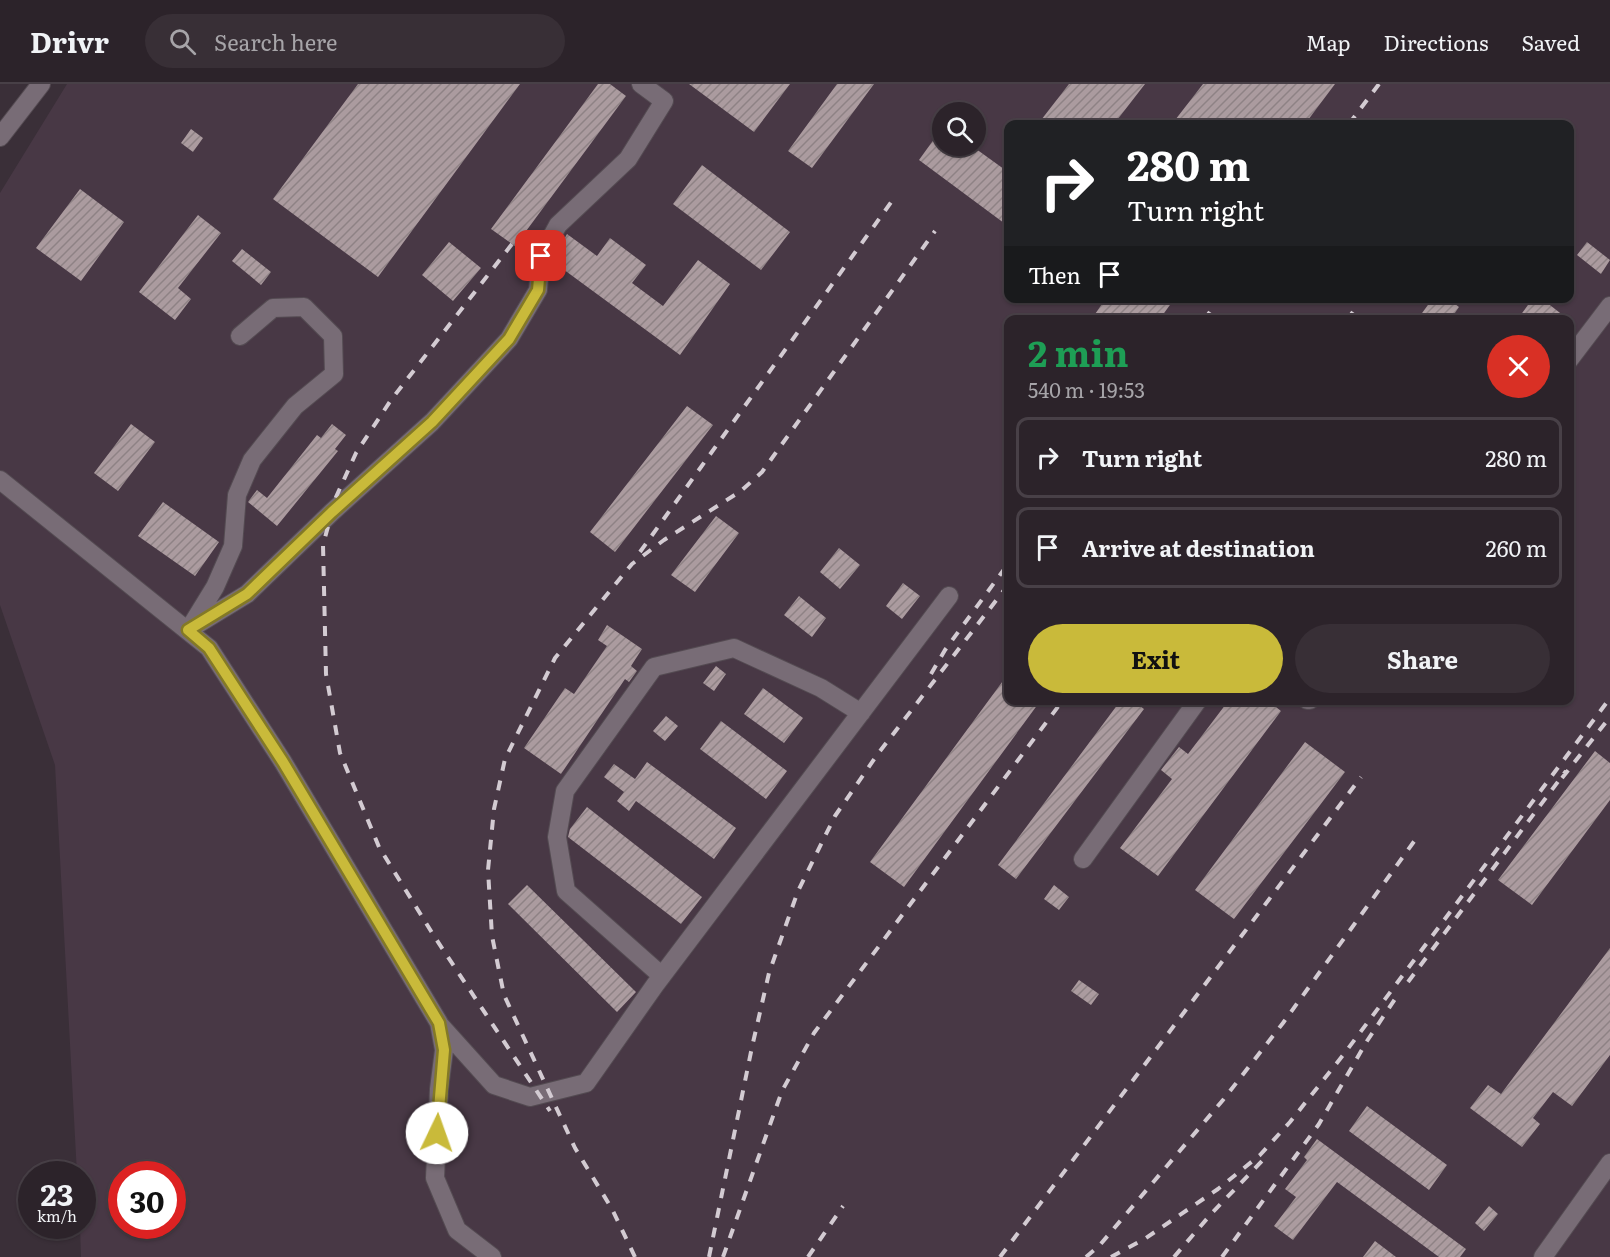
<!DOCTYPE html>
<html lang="en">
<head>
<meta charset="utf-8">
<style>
  :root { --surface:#2c232a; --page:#382f36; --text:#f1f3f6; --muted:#a6a4a8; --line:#484047; --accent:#c9ba3a }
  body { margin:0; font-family:Literata,serif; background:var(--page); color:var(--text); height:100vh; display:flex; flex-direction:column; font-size:22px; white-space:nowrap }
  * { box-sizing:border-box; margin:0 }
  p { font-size:20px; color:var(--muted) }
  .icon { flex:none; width:33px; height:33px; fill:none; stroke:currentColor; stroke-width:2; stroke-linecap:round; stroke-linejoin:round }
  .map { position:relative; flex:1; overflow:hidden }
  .side { position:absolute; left:1004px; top:231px; width:570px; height:390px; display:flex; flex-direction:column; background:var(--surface); border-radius:12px; box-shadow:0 2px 4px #0004,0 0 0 2px var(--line) }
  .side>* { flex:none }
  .top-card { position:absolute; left:1004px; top:36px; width:570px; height:183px; border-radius:12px; box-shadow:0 2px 4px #0004,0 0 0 2px var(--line); background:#202124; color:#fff; overflow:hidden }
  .tools { position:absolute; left:932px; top:18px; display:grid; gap:12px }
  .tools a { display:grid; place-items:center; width:54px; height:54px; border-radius:50%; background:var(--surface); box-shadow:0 2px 4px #0004,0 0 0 2px var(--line); font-size:30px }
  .speed { position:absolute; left:18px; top:1077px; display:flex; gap:12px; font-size:30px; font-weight:700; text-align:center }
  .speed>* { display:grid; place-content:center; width:78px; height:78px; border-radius:50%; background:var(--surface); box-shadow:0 2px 4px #0004,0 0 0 2px var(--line); line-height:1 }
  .speed small { font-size:15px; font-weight:400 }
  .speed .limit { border:9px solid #d22; background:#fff; color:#111 }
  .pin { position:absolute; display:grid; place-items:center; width:51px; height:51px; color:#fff; margin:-26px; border-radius:12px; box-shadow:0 3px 9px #0006 }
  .me { position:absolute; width:66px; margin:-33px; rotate:3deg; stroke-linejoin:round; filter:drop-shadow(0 0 4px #0008) }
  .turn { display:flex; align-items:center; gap:21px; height:126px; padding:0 24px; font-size:27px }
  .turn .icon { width:78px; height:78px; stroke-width:2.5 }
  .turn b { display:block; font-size:42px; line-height:51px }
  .then { display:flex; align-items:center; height:57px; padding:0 24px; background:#0003; gap:12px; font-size:22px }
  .round { display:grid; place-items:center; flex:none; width:63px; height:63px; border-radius:32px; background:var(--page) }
  .head { display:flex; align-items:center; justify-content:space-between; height:102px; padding:0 24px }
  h1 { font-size:36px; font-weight:700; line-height:45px; color:#1e9e55 }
  .cta { display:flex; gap:12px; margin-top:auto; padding:12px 24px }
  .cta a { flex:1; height:69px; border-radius:36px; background:var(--accent); color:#111; font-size:24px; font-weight:700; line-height:69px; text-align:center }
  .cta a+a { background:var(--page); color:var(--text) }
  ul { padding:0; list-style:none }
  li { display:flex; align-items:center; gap:18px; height:81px; margin:0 12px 9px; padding:0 12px; border:3px solid var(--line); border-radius:12px }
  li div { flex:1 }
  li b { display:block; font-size:22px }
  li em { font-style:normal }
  header { display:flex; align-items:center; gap:36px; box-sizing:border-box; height:84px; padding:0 30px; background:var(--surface); border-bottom:2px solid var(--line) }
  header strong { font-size:28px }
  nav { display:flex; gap:33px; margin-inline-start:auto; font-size:21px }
  .search { width:420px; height:54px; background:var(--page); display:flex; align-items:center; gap:15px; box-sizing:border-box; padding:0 21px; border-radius:33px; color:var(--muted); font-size:22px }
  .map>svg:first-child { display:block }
  .built { fill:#483845; fill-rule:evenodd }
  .building { fill:url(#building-hatch) }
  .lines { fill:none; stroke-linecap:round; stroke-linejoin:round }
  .minor-casing { stroke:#544b52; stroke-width:20 }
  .minor { stroke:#786c76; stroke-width:18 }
  .rail { stroke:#d3cbd2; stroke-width:4; stroke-dasharray:10 10; stroke-linecap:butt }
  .route-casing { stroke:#837926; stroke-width:15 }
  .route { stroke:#c9ba3a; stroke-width:10 }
</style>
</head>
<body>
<header>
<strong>Drivr</strong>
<div class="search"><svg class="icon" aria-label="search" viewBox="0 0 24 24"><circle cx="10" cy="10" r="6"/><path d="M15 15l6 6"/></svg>Search here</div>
<nav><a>Map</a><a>Directions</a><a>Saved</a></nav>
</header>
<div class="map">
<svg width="1610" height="1173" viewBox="0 0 1610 1173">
  <defs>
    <pattern id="building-hatch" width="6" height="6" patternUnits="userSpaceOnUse" patternTransform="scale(1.5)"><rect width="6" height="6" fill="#ab9b9f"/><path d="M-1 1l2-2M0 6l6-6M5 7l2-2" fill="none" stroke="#8e8285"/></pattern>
  </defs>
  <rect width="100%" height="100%" fill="#3a2f38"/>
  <path class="built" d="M 67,0 L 1610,0 L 1610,1173 L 81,1173 L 80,1142 L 82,1142 L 82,1090 L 77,1090 L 55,681 L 0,521 L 0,109 ZM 942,28 L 975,28 L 975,62 L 942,62 ZM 1008,40 L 1569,40 L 1569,214 L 1008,214 ZM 1008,236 L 1569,236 L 1569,616 L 1008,616 ZM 122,1090 L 172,1090 L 172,1142 L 122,1142 Z"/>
  <path class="building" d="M 358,0 L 520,0 L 378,193 L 273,115 Z
    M 598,0 L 610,0 L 626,12 L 515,162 L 491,145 Z
    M 689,0 L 790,0 L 754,48 Z
    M 837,0 L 874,0 L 812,84 L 788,67 Z
    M 1069,0 L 1145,0 L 1114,40 L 1038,40 Z
    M 1203,0 L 1335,0 L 1305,40 L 1172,40 Z
    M 942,44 L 942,62 L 972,62 L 1008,88 L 1008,142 L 919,76 Z
    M 191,45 L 203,54 L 193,68 L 181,59 Z
    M 702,81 L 790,148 L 761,186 L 673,120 Z
    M 80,105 L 124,138 L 81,197 L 36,164 Z
    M 198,131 L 221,149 L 178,204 L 191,215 L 175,236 L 139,208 Z
    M 567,150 L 597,172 L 610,154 L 646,181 L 632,199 L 663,222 L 698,176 L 730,200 L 680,271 L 552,177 Z
    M 449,158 L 481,184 L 453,217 L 422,191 Z
    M 1587,158 L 1610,176 L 1601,190 L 1577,171 Z
    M 242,165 L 271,188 L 261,201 L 232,177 Z
    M 1106,214 L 1175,214 L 1159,236 L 1091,236 Z
    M 1433,214 L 1447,214 L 1459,223 L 1450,236 L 1417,236 Z
    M 1533,214 L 1541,214 L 1569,236 L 1517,236 Z
    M 687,322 L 713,341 L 615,468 L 590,448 Z
    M 131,340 L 155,358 L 118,407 L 94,389 Z
    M 332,340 L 346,351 L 335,365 L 338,367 L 277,442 L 248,418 L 257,406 L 267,414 L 317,351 L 321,354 Z
    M 163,418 L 219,458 L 195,492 L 138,452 Z
    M 716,432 L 739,449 L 695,508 L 671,491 Z
    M 839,464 L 860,481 L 840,505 L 820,488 Z
    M 903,499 L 920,512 L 902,535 L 886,522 Z
    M 799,512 L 826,534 L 812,553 L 784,531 Z
    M 607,541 L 642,565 L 631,582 L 637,587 L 629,598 L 625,595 L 561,690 L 524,664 L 565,604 L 574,610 L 607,562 L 598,556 Z
    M 716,582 L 726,590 L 714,607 L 703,599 Z
    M 1008,590 L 1008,616 L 1041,616 L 904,803 L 870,778 Z
    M 763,604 L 803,634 L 784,659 L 744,630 Z
    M 1121,616 L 1132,616 L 1144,625 L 1016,795 L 998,781 Z
    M 1229,616 L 1267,616 L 1281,627 L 1158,792 L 1120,764 L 1172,695 L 1161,686 L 1164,682 L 1179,663 L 1188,670 Z
    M 666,632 L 678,642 L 665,657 L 653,647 Z
    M 721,637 L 787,687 L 766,715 L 700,665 Z
    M 1305,658 L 1345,688 L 1234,835 L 1195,806 Z
    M 1595,667 L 1610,679 L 1610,716 L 1532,821 L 1498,796 Z
    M 647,678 L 736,744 L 714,775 L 636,717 L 629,727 L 617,717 L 624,708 L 604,693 L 614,680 L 635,695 Z
    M 587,723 L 702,813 L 681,840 L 568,753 L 570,745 Z
    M 527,801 L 636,908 L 617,928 L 508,820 Z
    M 1054,801 L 1069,813 L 1059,826 L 1044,815 Z
    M 1610,864 L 1610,971 L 1572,1022 L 1553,1008 L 1533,1034 L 1540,1040 L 1522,1063 L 1470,1024 L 1488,1001 L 1501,1010 Z
    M 1079,896 L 1099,910 L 1091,921 L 1071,907 Z
    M 1367,1022 L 1447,1081 L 1429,1106 L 1349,1047 Z
    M 1317,1055 L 1466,1165 L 1460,1173 L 1439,1173 L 1337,1098 L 1293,1156 L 1274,1142 L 1296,1113 L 1285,1105 L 1307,1076 L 1304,1073 Z
    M 1489,1122 L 1498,1130 L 1484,1147 L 1475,1139 Z
    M 1375,1157 L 1396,1173 L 1363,1173 Z"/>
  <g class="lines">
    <defs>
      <path id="minor" d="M 0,53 L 41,0
        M 1569,276 L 1610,222
        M 0,396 L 209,564 L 283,678 L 439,939 L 444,966 L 439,1005 L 435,1094 L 457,1146 L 492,1173
        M 191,542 L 215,503 L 233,462 L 237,411 L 252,376 L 295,322 L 334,290 L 333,252 L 304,223 L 273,224 L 240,252
        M 188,546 L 247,510 L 332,428 L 432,338 L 509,255 L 538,206 L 541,172 L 558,141 L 628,75 L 664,17 L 641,0
        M 1307,616 L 1310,616
        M 1083,775 L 1198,616
        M 662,892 L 566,807 L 557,753 L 565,707 L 654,583 L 734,564 L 821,604 L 861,629
        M 440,941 L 494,1001 L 530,1013 L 586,999 L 655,901 L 949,512
        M 1543,1173 L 1610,1079"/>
    </defs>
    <use href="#minor" class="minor-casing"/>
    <use href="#minor" class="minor"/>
    <path class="rail" d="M 1349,40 L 1379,0
      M 512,160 L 391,316 L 356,369 L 336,413 L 323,461 L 326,590 L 340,669 L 379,763 L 434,852 L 550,1027
      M 1204,236 L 1220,214
      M 1347,236 L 1363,214
      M 640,468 L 892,117
      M 931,590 L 945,566 L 1008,480
      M 1562,694 L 1610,633
      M 1408,898 L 1566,687
      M 635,1173 L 612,1125 L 575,1064 L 504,911 L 492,852 L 488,786 L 494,725 L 505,675 L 555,574 L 632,480 L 664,456 L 741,407 L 762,388 L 935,147
      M 709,1173 L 752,963 L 769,889 L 798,807 L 835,732 L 877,671 L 1008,501
      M 723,1173 L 782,1007 L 814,949 L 1063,616
      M 808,1173 L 843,1122
      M 1000,1173 L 1361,693
      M 1086,1173 L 1099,1162 L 1223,1016 L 1283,939 L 1418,752
      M 1111,1173 L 1146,1154 L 1218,1105 L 1260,1071 L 1290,1038 L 1344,970 L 1610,614
      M 1174,1173 L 1211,1130 L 1263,1076
      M 1222,1173 L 1319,1040 L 1367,957 L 1399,909"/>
  </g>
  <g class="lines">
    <defs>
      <path id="route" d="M 437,1049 L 444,966 L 439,939 L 283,678 L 209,564 L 188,546 L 247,510 L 332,428 L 432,338 L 509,255 L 538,206 L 541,172"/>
    </defs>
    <use href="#route" class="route-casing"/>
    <use href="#route" class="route"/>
  </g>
</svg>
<div class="tools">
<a><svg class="icon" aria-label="search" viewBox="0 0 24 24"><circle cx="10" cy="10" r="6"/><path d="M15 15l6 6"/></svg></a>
</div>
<div class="speed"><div>23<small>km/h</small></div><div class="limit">30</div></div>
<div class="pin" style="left:541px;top:172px;background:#d93025"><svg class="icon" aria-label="arrive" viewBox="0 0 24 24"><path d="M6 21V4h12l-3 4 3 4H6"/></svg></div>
<svg class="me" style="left:437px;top:1049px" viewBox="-20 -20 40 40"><circle r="19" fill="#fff"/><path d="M0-13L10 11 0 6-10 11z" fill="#c9ba3a"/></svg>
<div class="top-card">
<div class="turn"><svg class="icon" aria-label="right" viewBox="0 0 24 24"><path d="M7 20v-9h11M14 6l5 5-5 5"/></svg><div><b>280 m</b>Turn right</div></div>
<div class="then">Then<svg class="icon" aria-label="arrive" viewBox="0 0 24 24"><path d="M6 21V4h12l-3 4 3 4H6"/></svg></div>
</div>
<section class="side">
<div class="head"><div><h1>2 min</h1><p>540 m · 19:53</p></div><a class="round" style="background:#d93025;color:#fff"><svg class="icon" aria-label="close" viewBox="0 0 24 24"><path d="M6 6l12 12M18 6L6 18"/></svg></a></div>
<ul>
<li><svg class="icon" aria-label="right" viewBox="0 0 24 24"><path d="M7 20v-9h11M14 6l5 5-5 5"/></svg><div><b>Turn right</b></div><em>280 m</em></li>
<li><svg class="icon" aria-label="arrive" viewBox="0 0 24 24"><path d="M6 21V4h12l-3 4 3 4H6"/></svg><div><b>Arrive at destination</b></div><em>260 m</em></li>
</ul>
<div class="cta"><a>Exit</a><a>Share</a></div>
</section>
</div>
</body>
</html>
